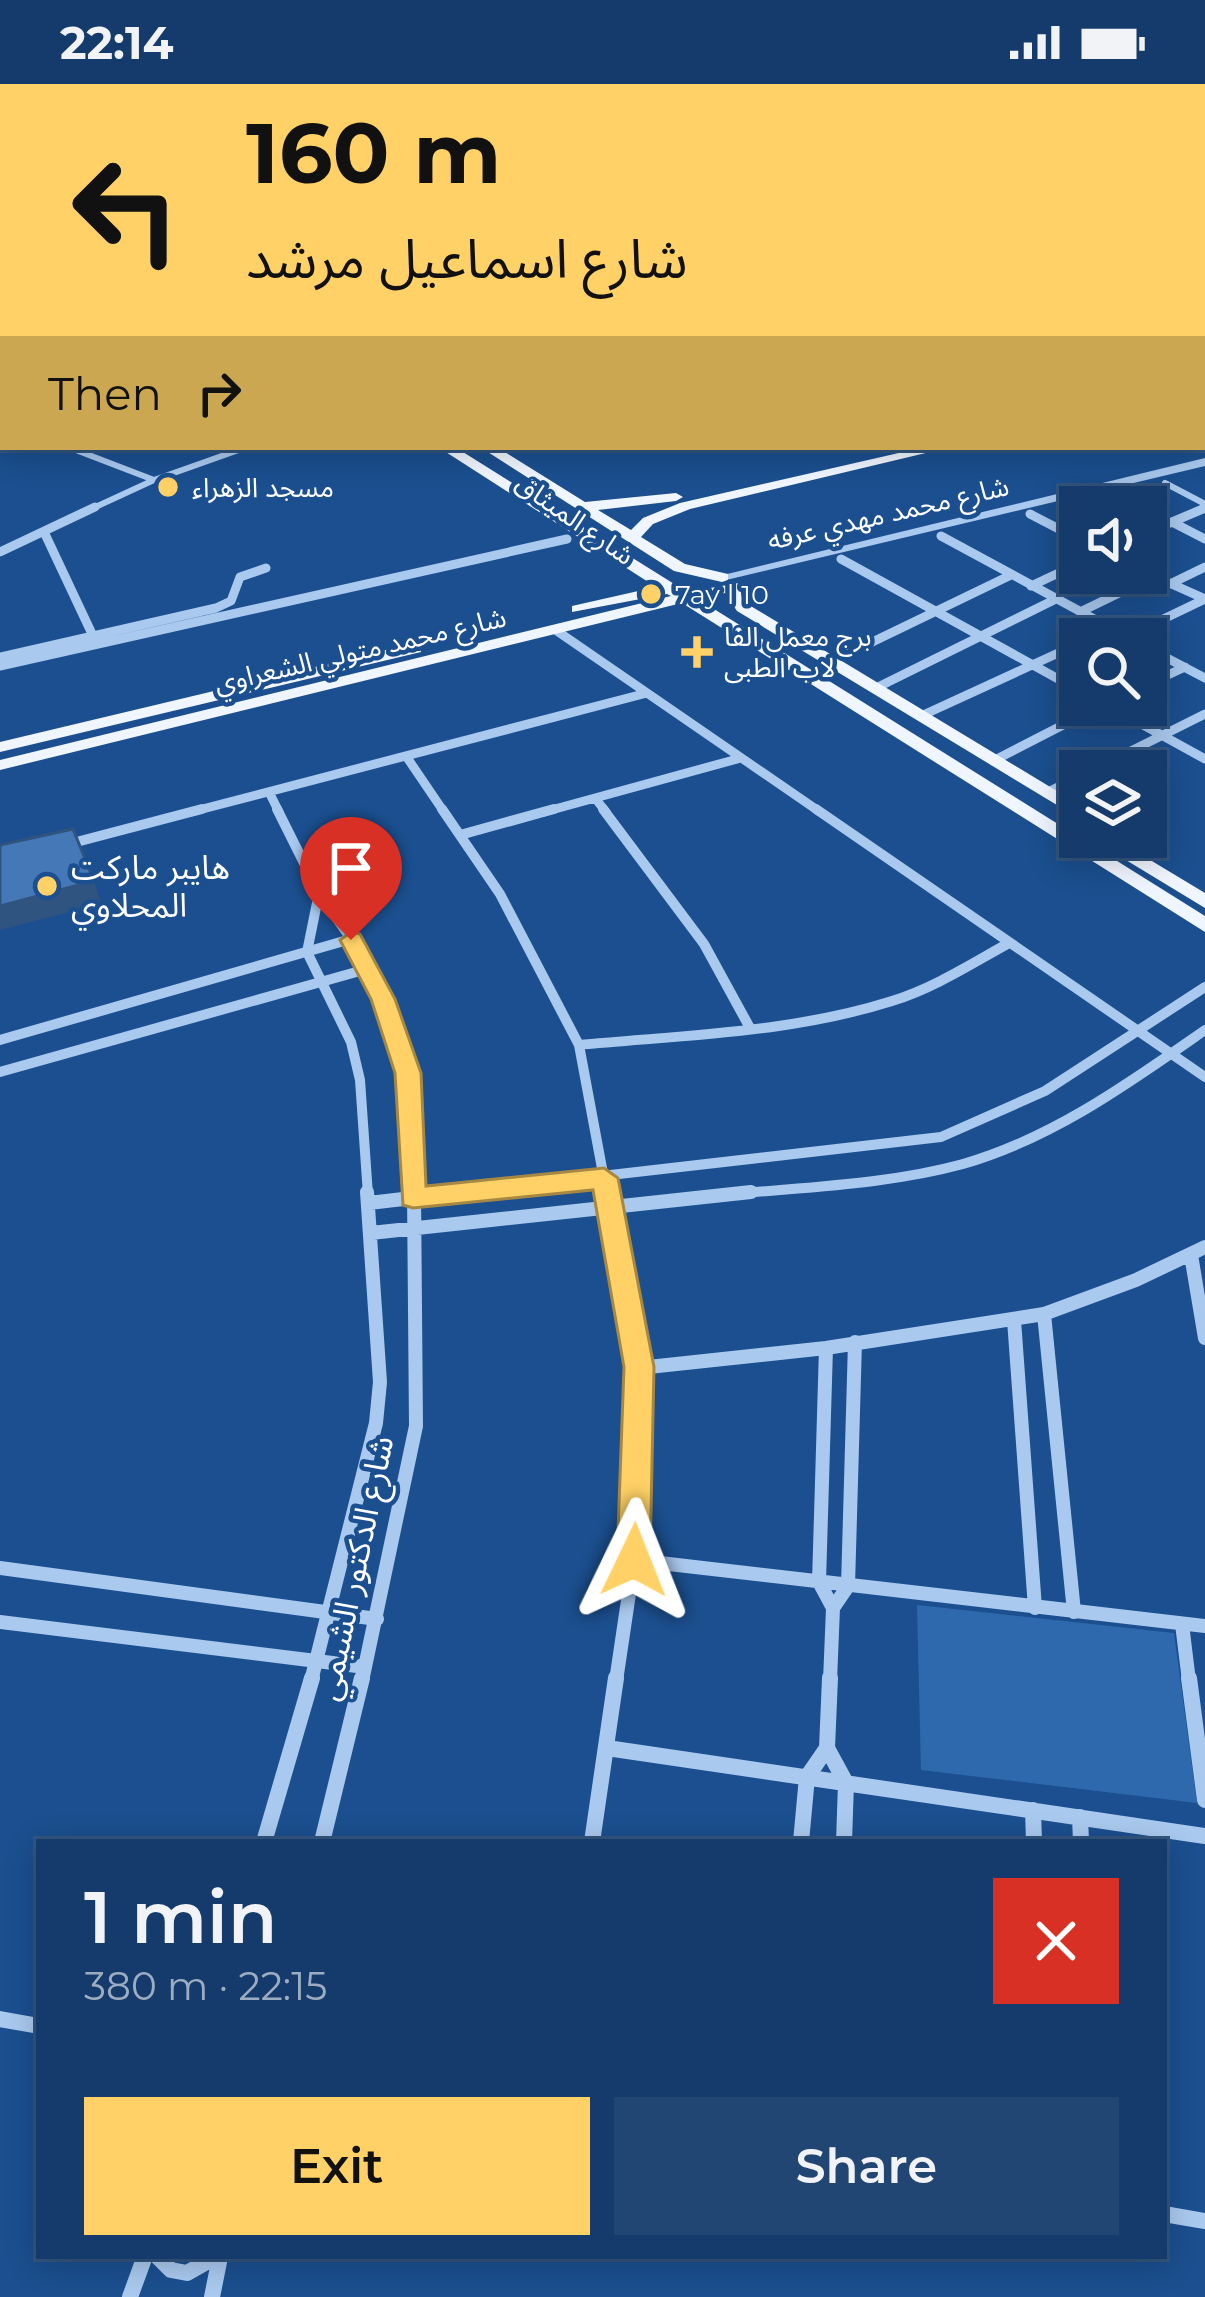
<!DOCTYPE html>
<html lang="en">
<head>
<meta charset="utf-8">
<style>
  :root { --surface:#143b6b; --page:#214673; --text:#f1f3f6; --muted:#9dadc1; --line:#33557e; --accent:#ffd166 }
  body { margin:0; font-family:Montserrat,"Noto Sans Arabic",sans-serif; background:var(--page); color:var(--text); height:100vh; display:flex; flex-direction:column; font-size:45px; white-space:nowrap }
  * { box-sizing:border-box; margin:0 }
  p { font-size:39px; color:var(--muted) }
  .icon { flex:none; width:66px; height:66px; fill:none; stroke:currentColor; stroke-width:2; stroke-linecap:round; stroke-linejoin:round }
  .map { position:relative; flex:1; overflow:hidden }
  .side { position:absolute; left:36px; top:1755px; width:1131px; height:420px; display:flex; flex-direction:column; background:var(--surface); border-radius:0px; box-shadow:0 6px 30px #0003,0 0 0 3px var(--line) }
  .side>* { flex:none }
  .hud { position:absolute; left:0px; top:0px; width:1206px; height:366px; box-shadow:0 6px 30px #0003,0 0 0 3px var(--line); background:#ffd166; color:#111; overflow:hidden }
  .buttons { position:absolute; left:1059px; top:402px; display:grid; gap:24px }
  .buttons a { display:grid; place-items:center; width:108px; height:108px; border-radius:0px; background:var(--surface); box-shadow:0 6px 30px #0003,0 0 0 3px var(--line); font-size:60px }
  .pin { position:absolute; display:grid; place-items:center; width:102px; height:102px; color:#fff; margin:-123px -51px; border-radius:50% 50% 50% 0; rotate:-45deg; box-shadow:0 0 12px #0007 }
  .pin .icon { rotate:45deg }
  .me { position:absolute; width:132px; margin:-66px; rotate:2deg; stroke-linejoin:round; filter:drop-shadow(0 0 9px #0008) }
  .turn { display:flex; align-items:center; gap:42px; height:252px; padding:0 48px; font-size:54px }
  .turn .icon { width:156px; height:156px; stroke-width:2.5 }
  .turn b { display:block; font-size:84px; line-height:102px }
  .then { display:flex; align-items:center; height:114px; padding:0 48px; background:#0003; gap:24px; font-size:45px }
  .round { display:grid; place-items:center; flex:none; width:126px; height:126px; border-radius:0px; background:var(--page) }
  .headline { display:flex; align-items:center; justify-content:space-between; height:204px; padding:0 48px }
  h1 { font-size:72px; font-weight:600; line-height:90px }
  .button { display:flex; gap:24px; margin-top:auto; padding:24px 48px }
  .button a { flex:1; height:138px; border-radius:0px; background:var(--accent); color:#111; font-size:48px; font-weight:600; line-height:138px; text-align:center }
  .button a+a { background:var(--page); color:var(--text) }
  .status { display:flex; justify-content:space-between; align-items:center; height:84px; padding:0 60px; background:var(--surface); direction:ltr }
  .status svg { height:33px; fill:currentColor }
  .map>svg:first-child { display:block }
  .green { fill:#2e69ad }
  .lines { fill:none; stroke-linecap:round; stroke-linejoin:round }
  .minor-far5 { stroke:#a9c9ee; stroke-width:4.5 }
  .minor-far4 { stroke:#a9c9ee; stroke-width:6 }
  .minor-far3 { stroke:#a9c9ee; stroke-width:9 }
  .minor-far2 { stroke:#a9c9ee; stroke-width:10 }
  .minor-far1 { stroke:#a9c9ee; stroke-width:14 }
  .minor { stroke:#a9c9ee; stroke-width:16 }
  .tertiary { fill:#a9c9ee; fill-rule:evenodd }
  .primary { fill:#f0f6ff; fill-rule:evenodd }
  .shaded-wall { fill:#305480 }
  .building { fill:#4478b7; stroke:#305480; stroke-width:3 }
  .route { fill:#ffd166; stroke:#a68842; stroke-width:3 }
  .poi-dot { fill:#ffd166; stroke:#1b4f8f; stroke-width:4.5 }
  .labels { text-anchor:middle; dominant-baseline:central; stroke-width:9; stroke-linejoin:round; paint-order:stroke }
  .far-poi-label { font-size:27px; fill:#fff; stroke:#1b4f8f; text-anchor:start }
  .far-street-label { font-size:27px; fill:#fff; stroke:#1b4f8f }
  .poi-label { font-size:33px; fill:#fff; stroke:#1b4f8f; text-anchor:start }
  .street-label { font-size:33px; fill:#fff; stroke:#1b4f8f }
</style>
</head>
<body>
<div class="status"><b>22:14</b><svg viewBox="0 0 49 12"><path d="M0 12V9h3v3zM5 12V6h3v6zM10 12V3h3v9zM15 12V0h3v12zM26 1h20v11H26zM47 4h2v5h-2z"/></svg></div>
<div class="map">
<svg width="1205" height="2213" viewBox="0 0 1205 2213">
  <rect width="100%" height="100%" fill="#1b4f8f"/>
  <path class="green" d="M 917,1521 L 1174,1549 L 1197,1719 L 921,1686 Z"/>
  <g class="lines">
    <path class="minor-far5" d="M 205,3 L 215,0
      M 296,3 L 306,0
      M 407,3 L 411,0"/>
    <path class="minor-far4" d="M 68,363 L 154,396
      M 1165,399 L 1205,420
      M 89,426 L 154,396 L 247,363
      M 1199,426 L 1205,424"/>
    <path class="minor-far3" d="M 1030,430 L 1080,456
      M 1172,438 L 1205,455
      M 1146,449 L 1205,424
      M 45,450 L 93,552
      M 941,452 L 1131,555
      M 0,468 L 95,423
      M 841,475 L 1080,607
      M 1147,489 L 1205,515
      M 1170,500 L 1205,483
      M 1031,502 L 1080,479
      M 1080,528 L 1154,492
      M 557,547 L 820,728
      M 1126,553 L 1205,515
      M 1090,555 L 1111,545
      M 1146,563 L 1205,594
      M 0,573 L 216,524 L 231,517 L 240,493 L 266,484
      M 833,577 L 1011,491
      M 0,582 L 567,455
      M 1146,601 L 1185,583
      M 876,604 L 1056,515
      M 1107,621 L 1205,675
      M 921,632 L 1080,559
      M 406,672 L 444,728
      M 993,677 L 1102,621
      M 1091,687 L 1205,630
      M 269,708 L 279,728
      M 1046,709 L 1080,692
      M 595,714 L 606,728
      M 191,728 L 647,609
      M 544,728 L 741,674"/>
    <path class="minor-far2" d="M 277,725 L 319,809 L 351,855 L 383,915 L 408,989 L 414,1111
      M 442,725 L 500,810 L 579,961 L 607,1111
      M 603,725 L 704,860 L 750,944
      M 816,725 L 1205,993
      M 460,751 L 554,725
      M 65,761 L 202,725
      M 319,809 L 307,868 L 351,958 L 360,996 L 368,1111
      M 0,956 L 351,855
      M 579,961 C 684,951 791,949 892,917 C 934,904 971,880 1009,859
      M 0,988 L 367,885
      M 437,1111 L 941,1053 L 1045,1007 L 1205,903
      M 724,1111 C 802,1103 886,1101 963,1080 C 1053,1054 1129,999 1205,946"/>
    <path class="minor-far1" d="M 606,1108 L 639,1284 L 634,1476 L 616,1597
      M 369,1119 L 463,1108
      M 371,1149 L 751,1108
      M 1191,1171 L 1205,1254
      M 1044,1230 L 1074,1528
      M 1014,1236 L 1035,1524
      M 826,1264 L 819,1498 L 833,1524 L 830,1597
      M 639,1284 L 826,1264 L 1044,1230 L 1136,1196 L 1205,1163
      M 634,1476 L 1205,1542
      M 0,1484 L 377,1535
      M 833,1524 L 848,1502 L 855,1258
      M 0,1538 L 365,1583
      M 1182,1540 L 1189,1597
      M 311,1597 L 376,1339 L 380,1298 L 367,1108
      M 362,1597 L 416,1342 L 414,1108"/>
    <path class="minor" d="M 830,1594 L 827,1664 L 846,1699 L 844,1758
      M 1189,1594 L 1205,1716
      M 607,1664 L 1205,1752
      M 1033,1726 L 1034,1758
      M 1080,1733 L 1081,1758
      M 264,1758 L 312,1594
      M 322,1758 L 362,1594
      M 592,1758 L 616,1594
      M 801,1758 L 807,1693 L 827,1664
      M 0,1935 L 39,1942
      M 1164,2130 L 1205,2137
      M 157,2172 L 171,2186 L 187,2189 L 217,2172
      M 130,2213 L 145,2172
      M 212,2213 L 220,2173"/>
    <path class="tertiary" d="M 719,0 L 728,0 L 730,3 L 721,3 Z
      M 740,0 L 749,0 L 752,3 L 743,3 Z
      M 1205,374 L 1205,382 L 722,497 L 715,493 Z"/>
    <path class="primary" d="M 775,0 L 785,0 L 788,3 L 778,3 Z
      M 0,82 L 3,83 L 3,90 L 0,89 Z
      M 1203,178 L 1205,178 L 1205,186 L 1203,186 Z
      M 1205,205 L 1205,213 L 1203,214 L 1203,206 Z
      M 1203,301 L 1205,301 L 1205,309 L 1203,309 Z
      M 438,363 L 455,363 L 687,508 L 739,499 L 742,514 L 749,521 L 1080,721 L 1080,735 L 737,527 L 725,509 L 698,515 L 1205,832 L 1205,848 L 682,519 L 0,686 L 0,676 L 671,512 L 667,510 L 572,528 L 572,522 L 656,503 Z
      M 480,363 L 497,363 L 585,418 L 676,409 L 683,413 L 676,417 L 598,426 L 631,446 L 643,434 L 680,419 L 925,363 L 951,363 L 690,425 L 653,440 L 641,453 L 685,480 L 728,490 L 728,496 L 722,498 L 674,487 Z
      M 415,559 L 421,560 L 421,568 L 0,668 L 0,658 Z
      M 1088,753 L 1112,753 L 1205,809 L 1205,824 Z"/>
  </g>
  <path class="shaded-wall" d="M 94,797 L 101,820 L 0,846 L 0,822 Z"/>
  <path class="building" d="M 73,745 L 94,797 L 0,822 L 0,761 Z"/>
  <path class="route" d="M 351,848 L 360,850 L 395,915 L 421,989 L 426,1102 L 604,1084 L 618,1094 L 654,1283 L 650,1476 L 645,1486 L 634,1491 L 622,1486 L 617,1476 L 624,1283 L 593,1106 L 413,1124 L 403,1121 L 395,989 L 371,915 L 340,856 Z"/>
  <g class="poi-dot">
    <circle cx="168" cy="403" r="12"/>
    <circle cx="651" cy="510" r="12"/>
    <path d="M691 550h12v12h12v12h-12v12h-12v-12h-12v-12h12z"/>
    <circle cx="47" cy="802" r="12"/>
  </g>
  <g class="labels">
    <g class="far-poi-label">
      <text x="192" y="403">مسجد الزهراء</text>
      <text x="675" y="510">7ay l 10</text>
      <text x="724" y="552">برج معمل الفا<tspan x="724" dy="31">لاب الطبى</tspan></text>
    </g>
    <g class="far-street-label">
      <text transform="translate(888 429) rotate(-13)">شارع محمد مهدي عرفه</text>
      <text transform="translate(575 435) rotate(35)">شارع الميثاق</text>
      <text transform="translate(360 566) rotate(-13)">شارع محمد متولي الشعراوي</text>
    </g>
    <g class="poi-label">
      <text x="71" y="783">هايبر ماركت<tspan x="71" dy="38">المحلاوي</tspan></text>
    </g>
    <g class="street-label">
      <text transform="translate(354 1484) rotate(-78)">شارع الدكتور الشيمي</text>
    </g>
  </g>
</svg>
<div class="buttons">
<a><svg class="icon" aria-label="sound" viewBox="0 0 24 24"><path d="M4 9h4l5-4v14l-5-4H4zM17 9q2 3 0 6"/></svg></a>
<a><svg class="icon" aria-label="search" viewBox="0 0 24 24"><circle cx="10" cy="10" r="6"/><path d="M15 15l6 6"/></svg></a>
<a><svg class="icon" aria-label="layers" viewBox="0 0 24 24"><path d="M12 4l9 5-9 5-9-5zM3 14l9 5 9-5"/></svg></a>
</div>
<div class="pin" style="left:351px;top:856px;background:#d93025"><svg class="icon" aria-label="arrive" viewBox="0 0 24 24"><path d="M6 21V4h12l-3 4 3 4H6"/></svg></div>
<svg class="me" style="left:634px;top:1476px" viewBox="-20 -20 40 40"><path d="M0-17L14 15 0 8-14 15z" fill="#ffd166" stroke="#fff" stroke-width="4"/></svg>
<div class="hud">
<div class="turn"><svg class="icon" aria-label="left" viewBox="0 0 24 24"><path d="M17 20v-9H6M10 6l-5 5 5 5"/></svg><div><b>160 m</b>شارع اسماعيل مرشد</div></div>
<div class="then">Then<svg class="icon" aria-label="right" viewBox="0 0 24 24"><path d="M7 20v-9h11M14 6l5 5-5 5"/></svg></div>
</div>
<section class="side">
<div class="headline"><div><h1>1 min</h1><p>380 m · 22:15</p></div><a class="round" style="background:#d93025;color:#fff"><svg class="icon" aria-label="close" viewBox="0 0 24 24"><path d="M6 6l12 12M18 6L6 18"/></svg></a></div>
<div class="button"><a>Exit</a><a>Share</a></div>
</section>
</div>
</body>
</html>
